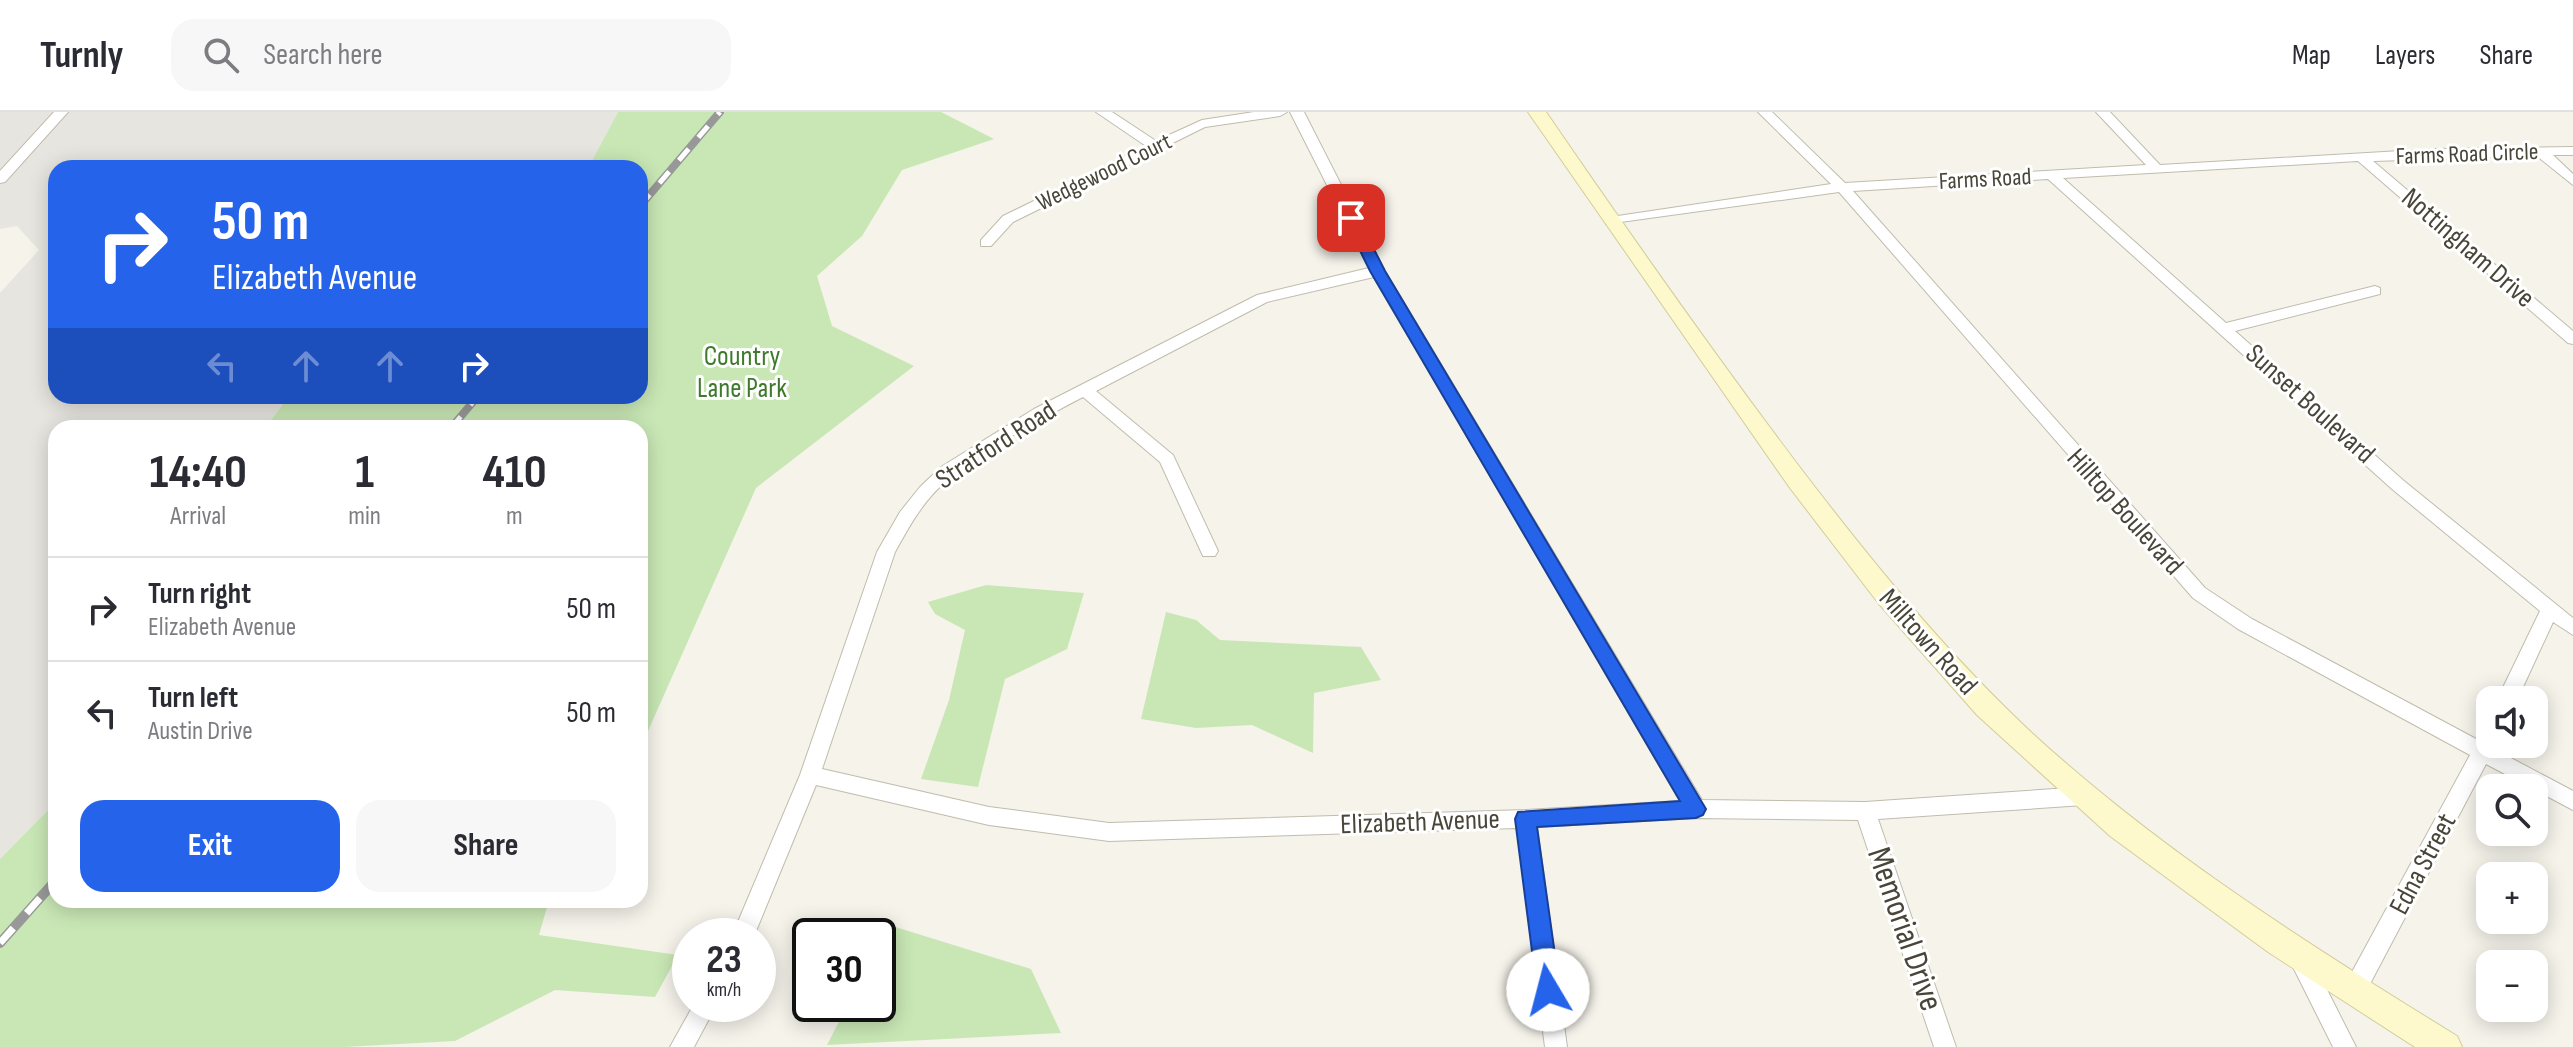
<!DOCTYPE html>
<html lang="en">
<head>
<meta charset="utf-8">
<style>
  :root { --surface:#fff; --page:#f7f7f7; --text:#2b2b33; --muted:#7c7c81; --line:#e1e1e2; --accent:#2563eb }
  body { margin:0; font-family:"Sofia Sans Condensed",sans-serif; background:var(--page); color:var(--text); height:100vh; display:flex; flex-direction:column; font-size:30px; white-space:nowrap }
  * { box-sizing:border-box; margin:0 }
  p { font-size:26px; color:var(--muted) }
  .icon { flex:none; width:44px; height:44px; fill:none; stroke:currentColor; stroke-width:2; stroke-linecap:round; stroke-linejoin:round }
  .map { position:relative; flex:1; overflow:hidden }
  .details { position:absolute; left:48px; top:308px; width:600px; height:488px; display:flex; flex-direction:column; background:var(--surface); border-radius:24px; box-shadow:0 4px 20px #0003 }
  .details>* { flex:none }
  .guide { position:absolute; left:48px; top:48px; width:600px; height:244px; border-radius:24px; box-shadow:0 4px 20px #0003; background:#2563eb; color:#fff; overflow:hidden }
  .controls { position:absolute; left:2476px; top:574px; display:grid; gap:16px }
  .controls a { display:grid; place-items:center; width:72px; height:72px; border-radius:16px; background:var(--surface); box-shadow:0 4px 20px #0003; font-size:40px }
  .speed { position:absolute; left:672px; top:806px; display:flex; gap:16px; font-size:40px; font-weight:700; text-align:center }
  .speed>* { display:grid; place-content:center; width:104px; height:104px; border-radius:50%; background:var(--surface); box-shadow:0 4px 20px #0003; line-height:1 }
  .speed small { font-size:20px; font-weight:400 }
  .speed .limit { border:4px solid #111; border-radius:12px; background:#fff; color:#111 }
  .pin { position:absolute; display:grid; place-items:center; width:68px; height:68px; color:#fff; margin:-34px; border-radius:16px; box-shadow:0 4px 12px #0006 }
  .me { position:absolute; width:88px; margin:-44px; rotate:352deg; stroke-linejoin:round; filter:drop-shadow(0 0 6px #0008) }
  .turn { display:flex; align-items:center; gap:28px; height:168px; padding:0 32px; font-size:36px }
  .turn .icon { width:104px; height:104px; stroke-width:2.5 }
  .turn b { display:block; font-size:56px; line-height:68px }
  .lanes { display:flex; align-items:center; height:76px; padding:0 32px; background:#0003; justify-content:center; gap:40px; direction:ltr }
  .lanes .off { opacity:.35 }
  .eta { display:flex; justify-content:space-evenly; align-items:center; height:136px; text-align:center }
  .eta b { font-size:48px; font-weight:700; line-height:56px }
  .cta { display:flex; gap:16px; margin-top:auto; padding:16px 32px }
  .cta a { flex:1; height:92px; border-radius:24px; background:var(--accent); color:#fff; font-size:32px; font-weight:700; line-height:92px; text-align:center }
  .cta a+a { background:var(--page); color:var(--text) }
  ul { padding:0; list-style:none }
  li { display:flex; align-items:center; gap:24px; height:104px; padding:0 32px; border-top:2px solid var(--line) }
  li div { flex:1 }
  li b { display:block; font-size:30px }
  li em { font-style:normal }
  header { display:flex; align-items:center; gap:48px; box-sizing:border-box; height:112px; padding:0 40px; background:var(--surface); border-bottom:2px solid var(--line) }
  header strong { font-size:38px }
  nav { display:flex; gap:44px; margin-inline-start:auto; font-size:28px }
  .search { width:560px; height:72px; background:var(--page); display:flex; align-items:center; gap:20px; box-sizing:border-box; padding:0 28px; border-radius:24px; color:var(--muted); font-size:30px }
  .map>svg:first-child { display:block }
  .industrial { fill:#e7e5df }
  .green { fill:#c9e7b5 }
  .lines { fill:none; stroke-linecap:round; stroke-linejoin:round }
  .street-casing { stroke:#c0bcad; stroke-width:2 }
  .secondary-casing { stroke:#d3cd9b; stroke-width:2 }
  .street { fill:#fff; fill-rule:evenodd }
  .secondary { fill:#fdf9cc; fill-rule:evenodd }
  .rail-far1-casing { stroke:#989898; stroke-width:8 }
  .rail-casing { stroke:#989898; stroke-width:10 }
  .rail-far1 { stroke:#fff; stroke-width:5; stroke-dasharray:15; stroke-linecap:butt }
  .rail { stroke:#fff; stroke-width:7; stroke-dasharray:20; stroke-linecap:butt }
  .route { fill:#2563eb; stroke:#184099; stroke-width:2 }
  .labels { text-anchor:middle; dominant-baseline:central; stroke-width:6; stroke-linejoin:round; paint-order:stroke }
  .far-street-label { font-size:24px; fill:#494538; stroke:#fff }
  .street-label { font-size:28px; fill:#494538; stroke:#fff }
  .park-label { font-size:28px; fill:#3e7a2c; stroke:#fff }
  .near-street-label { font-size:34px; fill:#494538; stroke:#fff }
</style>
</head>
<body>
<header>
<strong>Turnly</strong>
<div class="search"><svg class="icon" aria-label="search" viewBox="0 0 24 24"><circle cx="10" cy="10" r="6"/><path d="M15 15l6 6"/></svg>Search here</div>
<nav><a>Map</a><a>Layers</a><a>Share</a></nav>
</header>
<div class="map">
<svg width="2573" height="935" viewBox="0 0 2573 935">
  <rect width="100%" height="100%" fill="#f5f3ea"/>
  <path class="industrial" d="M 0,0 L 618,0 L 588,56 L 56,56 L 56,284 L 289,284 L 265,316 L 56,316 L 56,690 L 0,747 L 0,181 L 39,138 L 17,114 L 0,117 Z"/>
  <path class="green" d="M 618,0 L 941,0 L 994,27 L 902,58 L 862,124 L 817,164 L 832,214 L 914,254 L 756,376 L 640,637 L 640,316 L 265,316 L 289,284 L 640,284 L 640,56 L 588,56 Z
    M 986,473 L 1084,481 L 1067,537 L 1005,567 L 978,675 L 921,667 L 949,588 L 965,518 L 935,502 L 928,490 Z
    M 1166,500 L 1196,508 L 1220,528 L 1361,535 L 1381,568 L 1314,581 L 1313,641 L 1252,613 L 1196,616 L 1141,607 Z
    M 56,690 L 56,788 L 549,788 L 539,823 L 678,843 L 655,885 L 555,878 L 455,929 L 344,935 L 0,935 L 0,747 Z
    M 889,813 L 1031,857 L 1061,921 L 827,933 L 848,892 L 878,892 L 878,833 Z"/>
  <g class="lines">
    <defs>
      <path id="street" d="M 54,0 L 68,0 L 5,70 L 0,71 L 0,59 Z
        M 1096,0 L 1112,0 L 1156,29 L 1202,8 L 1254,0 L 1287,0 L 1280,4 L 1205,15 L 1013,110 L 991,134 L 981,134 L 981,128 L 1003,104 L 1146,34 Z
        M 1290,0 L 1304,0 L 1385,159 L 1702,688 L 1865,690 L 2084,675 L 2091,678 L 2094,684 L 2091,690 L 2084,693 L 1878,707 L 1956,935 L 1934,935 L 1858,708 L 1696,706 L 1537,715 L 1567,935 L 1545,935 L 1517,716 L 1109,729 L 989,713 L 816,673 L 754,824 L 732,824 L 800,663 L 877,440 L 900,400 L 920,375 L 941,355 L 1034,297 L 1257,183 L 1369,156 ZM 1374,165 L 1680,689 L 1526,698 L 1109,711 L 989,695 L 822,657 L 895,440 C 906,420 917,400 932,383 C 965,347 1039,308 1083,285 L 1160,350 L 1203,444 L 1215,444 L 1218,439 L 1173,343 L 1096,279 L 1267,190 Z
        M 1758,0 L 1772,0 L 1845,71 L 2146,53 L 2096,0 L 2110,0 L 2160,53 L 2435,37 L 2573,35 L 2573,43 L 2553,43 L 2573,62 L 2573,73 L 2537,44 L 2373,49 L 2573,219 L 2573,232 L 2568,231 L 2358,49 L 2063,66 L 2226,211 L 2375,174 L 2380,176 L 2380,182 L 2235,219 L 2404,369 L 2573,506 L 2573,523 L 2553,510 L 2517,588 L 2497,588 L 2540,499 L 2392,377 L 2048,67 L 1853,79 L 2205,476 L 2252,507 L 2478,628 L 2483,619 L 2490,617 L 2490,632 L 2496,632 L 2494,637 L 2573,679 L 2573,698 L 2486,652 L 2362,887 L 2354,890 L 2346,887 L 2343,879 L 2346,871 L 2470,643 L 2238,517 L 2193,486 L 1839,80 L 1606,112 L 1606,106 L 1611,105 L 1831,72 Z
        M 2299,835 L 2307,838 L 2356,935 L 2333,935 L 2288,845 L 2291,838 Z
        M 694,892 L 717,892 L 694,935 L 670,935 Z"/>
      <path id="secondary" d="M 1528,0 L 1546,0 C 1627,118 1709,235 1795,349 C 1868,445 1945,540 2033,622 C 2162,740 2309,833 2457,924 L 2462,935 L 2415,935 L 2268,840 L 2110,724 L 1977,603 L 1879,492 L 1790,376 Z"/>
    </defs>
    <use href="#street" class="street-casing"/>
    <use href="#secondary" class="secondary-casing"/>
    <use href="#street" class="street"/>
    <use href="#secondary" class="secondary"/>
    <defs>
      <path id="rail-far1" d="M 640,94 L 720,0
        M 451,316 L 478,284"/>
      <path id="rail" d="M 0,831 L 56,768"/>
    </defs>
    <use href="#rail-far1" class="rail-far1-casing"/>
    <use href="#rail" class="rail-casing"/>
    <use href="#rail-far1" class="rail-far1"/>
    <use href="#rail" class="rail"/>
  </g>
  <path class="route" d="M 1351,101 L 1358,106 L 1385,159 L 1706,697 L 1703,703 L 1696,706 L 1537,715 L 1560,878 L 1556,885 L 1548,889 L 1540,885 L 1537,878 L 1515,707 L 1518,700 L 1680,689 L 1370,159 L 1344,106 Z"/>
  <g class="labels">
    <g class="far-street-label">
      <text transform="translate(2467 42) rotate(-2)">Farms Road Circle</text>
      <text transform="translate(1104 60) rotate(-26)">Wedgewood Court</text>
      <text transform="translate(1985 67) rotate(-3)">Farms Road</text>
    </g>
    <g class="street-label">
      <text transform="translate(2468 136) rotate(41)">Nottingham Drive</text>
      <text transform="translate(2310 292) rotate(42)">Sunset Boulevard</text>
      <text transform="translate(996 333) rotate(-33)">Stratford Road</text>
      <text transform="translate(2125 400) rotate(48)">Hilltop Boulevard</text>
      <text transform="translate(1928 530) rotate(48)">Milltown Road</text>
      <text transform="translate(1420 710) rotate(-2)">Elizabeth Avenue</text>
      <text transform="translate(2423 752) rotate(-62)">Edna Street</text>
    </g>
    <g class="park-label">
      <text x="742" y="244">Country<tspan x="742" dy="32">Lane Park</tspan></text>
    </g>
    <g class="near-street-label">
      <text transform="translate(1905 817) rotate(71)">Memorial Drive</text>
    </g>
  </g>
</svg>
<div class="controls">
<a><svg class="icon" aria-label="sound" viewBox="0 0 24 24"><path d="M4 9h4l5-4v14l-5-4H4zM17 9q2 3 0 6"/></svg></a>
<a><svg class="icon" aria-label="search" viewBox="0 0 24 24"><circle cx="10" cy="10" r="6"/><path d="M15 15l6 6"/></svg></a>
<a>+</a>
<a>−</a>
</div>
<div class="speed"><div>23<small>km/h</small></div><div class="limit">30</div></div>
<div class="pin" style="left:1351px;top:106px;background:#d93025"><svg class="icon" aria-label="arrive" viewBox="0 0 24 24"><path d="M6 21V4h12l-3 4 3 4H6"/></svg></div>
<svg class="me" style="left:1548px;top:878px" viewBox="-20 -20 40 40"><circle r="19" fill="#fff"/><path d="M0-13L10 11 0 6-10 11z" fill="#2563eb"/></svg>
<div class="guide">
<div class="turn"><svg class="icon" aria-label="right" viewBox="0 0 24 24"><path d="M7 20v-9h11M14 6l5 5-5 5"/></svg><div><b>50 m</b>Elizabeth Avenue</div></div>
<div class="lanes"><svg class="icon off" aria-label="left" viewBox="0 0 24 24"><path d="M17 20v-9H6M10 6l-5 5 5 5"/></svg><svg class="icon off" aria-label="ahead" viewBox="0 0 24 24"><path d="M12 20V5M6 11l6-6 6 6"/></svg><svg class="icon off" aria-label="ahead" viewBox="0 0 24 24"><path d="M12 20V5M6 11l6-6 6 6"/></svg><svg class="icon" aria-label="right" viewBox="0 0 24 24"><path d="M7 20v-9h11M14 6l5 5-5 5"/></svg></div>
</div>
<section class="details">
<div class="eta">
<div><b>14:40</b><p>Arrival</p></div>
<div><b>1</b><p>min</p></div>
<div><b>410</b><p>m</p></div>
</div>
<ul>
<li><svg class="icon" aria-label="right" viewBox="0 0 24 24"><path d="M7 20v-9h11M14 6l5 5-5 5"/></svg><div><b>Turn right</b><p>Elizabeth Avenue</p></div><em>50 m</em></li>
<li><svg class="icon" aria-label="left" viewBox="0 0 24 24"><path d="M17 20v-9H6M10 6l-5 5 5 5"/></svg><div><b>Turn left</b><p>Austin Drive</p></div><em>50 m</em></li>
</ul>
<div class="cta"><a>Exit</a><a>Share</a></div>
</section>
</div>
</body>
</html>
